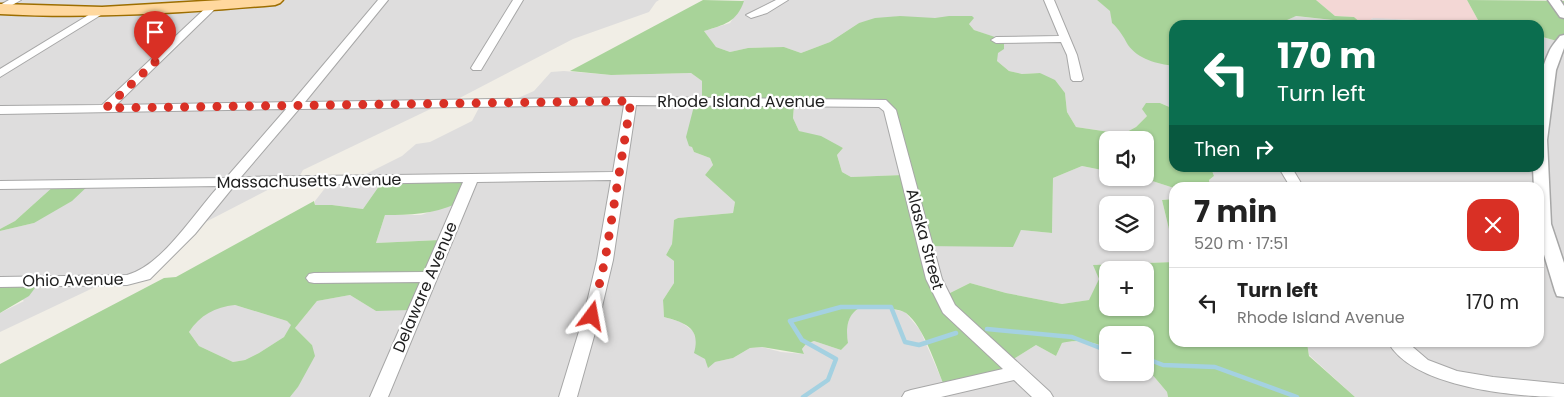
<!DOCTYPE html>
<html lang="en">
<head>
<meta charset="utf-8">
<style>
  :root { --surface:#fff; --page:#f2f2f2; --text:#222; --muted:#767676; --line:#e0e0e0 }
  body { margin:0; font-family:Poppins,sans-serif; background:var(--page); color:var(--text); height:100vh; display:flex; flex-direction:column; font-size:19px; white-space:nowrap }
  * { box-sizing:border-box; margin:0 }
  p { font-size:16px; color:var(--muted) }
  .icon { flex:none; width:28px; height:28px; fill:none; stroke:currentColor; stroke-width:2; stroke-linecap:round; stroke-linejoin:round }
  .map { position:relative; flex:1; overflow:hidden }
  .details { position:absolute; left:1169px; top:182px; width:375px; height:165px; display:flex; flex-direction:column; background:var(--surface); border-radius:15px; box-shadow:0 1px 4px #0004 }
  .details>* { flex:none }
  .guide { position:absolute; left:1169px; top:20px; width:375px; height:152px; border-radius:15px; box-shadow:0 1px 4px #0004; background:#0b6e4f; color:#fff; overflow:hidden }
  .fabs { position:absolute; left:1099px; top:131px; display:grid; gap:10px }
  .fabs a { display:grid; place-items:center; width:55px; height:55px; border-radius:10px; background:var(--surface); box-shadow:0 1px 4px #0004; font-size:25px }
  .pin { position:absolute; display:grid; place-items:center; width:42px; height:42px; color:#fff; margin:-51px -21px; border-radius:50% 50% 50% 0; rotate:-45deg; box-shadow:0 0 5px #0007 }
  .pin .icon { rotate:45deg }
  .me { position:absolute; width:55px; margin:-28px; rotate:13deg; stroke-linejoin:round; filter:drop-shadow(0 0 4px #0008) }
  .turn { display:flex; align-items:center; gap:18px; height:105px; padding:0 25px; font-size:22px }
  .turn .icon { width:65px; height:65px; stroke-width:2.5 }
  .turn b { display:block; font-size:35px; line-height:42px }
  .then { display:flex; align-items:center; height:48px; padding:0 25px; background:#0003; gap:10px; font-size:19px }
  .round { display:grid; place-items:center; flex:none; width:52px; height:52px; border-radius:15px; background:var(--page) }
  .summary { display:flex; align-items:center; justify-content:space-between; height:85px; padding:0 25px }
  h1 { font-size:30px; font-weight:700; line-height:38px }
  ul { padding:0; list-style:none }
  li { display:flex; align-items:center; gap:15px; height:70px; padding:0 25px; border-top:1px solid var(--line) }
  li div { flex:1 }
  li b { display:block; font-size:19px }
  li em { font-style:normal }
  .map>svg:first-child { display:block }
  .residential { fill:#dedddd; fill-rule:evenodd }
  .commercial { fill:#f3d7d5 }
  .forest { fill:#a8d399; fill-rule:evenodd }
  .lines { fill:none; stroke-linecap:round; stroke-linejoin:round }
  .stream { stroke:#a4d1e1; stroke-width:4.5 }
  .minor-casing { stroke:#a7a7a7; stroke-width:2 }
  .tertiary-casing { stroke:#a7a7a7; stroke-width:3 }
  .primary-casing { stroke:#9d6e00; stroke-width:3 }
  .minor { fill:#fff; fill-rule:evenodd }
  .tertiary { fill:#fff; fill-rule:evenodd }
  .primary { fill:#ffd89e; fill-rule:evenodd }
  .route { stroke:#d93025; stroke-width:9; stroke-dasharray:0 16.2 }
  .labels { text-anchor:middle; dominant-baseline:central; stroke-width:4.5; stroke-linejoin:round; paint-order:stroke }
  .street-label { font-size:16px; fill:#202020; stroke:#fff }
</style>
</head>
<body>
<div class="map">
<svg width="1564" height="397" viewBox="0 0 1564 397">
  <rect width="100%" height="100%" fill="#f1eee6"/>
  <path class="residential" d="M 0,0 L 659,0 L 656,2 L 649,12 L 573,39 L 450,103 L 441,104 L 303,170 L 298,179 L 285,181 L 194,228 L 147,270 L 110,280 L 0,332 L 0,313 L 24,301 L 0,281 L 0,231 L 34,223 L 55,185 L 15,221 L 0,229 Z
    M 742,0 L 1097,0 L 1111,11 L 1112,23 L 1119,29 L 1130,47 L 1167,65 L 1174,66 L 1174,109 L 1160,103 L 1136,127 L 1123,134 L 1076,127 L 1067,112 L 1065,93 L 1040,73 L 1022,74 L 1009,71 L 997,61 L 997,38 L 974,30 L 969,24 L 945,18 L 905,18 L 900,16 L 859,23 L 830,42 L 801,53 L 784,47 L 748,48 L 730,52 L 716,47 L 704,31 L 730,23 L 744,1 Z
    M 1295,16 L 1371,24 L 1371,19 L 1373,18 L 1384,18 L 1407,20 L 1419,25 L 1285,25 L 1285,21 Z
    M 1539,36 L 1557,41 L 1556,47 L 1564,49 L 1564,397 L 1355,397 L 1309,355 L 1307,343 L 1539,342 L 1539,188 L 1210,188 L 1209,180 L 1214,176 L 1211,168 L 1539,168 Z
    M 564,71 L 611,75 L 691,73 L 702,81 L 702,100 L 692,147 L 694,152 L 710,158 L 713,165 L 705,175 L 735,202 L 733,213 L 678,218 L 674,220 L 672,244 L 666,255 L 674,261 L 674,283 L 663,300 L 664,317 L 681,322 L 693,331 L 697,342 L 715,362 L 733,358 L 750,348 L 762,347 L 781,352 L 804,354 L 802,349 L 806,344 L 814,341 L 841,350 L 848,343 L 846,330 L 851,313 L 858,308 L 877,305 L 905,312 L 920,330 L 944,385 L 1007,363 L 1036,345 L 1056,356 L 1062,343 L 1068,341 L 1102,344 L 1107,348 L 1108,372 L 1145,372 L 1145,366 L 1167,392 L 1168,397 L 290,397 L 298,387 L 312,345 L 295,328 L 317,301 L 350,295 L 376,311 L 439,240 L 376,243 L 385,215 L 421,215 L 456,203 L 384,179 L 363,209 L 332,205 L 315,205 L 315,201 L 329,183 L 358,178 L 402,156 L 416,144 L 430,142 L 472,121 L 481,104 L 509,102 L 534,91 L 551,72 Z
    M 883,105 L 903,175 L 851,177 L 842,172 L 837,155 L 843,148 L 799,131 L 793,118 L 794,106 Z
    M 1082,166 L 1107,171 L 1108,178 L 1143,178 L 1174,188 L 1174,199 L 1162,200 L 1174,250 L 1174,262 L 1094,265 L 1099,279 L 1090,300 L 1062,304 L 1006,293 L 970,283 L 942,297 L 923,246 L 1015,240 L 1021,230 L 1052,233 L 1053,178 ZM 1108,205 L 1145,205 L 1145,242 L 1108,242 Z
    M 235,305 L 287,321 L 292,325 L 284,337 L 259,353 L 245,360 L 233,362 L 199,346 L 189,332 L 195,323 L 205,314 L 220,306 Z"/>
  <path class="commercial" d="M 1316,0 L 1467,0 L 1478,20 L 1441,21 L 1373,18 L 1371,19 L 1371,24 L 1361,23 L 1354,17 L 1335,16 Z"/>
  <path class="forest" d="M 703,0 L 744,1 C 737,22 724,25 704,31 L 716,47 L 730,52 L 748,48 L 784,47 L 801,53 L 830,42 L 859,23 L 875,18 L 900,16 L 935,18 L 949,16 L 972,16 L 974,18 L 969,24 L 974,30 L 1004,40 L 1004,49 L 998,53 L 997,61 L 1009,71 L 1022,74 L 1040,73 L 1055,80 L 1065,93 L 1067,112 L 1076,127 L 1123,134 L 1136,127 L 1147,116 L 1142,109 L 1146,103 L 1160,103 L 1174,109 L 1174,168 L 1211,168 L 1214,176 L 1209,180 L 1210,187 L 1174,188 L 1143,178 L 1145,178 L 1145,140 L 1108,140 L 1107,171 L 1082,166 L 1053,178 L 1052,233 L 1021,230 L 1013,247 L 923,246 L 942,297 L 970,283 L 1006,293 L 1062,304 L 1089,300 L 1099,279 L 1093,265 L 1174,262 L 1174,342 L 1307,343 L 1309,356 L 1355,397 L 1168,397 L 1167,392 L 1145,366 L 1145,335 L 1108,335 L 1107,348 C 1096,342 1074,339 1062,343 L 1056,356 L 1036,345 L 1007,363 L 1011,370 L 944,385 C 935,364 924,327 906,313 C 901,310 893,309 887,308 C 858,299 843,314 848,343 L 841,350 L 814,341 L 806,344 L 802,349 L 804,354 L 762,347 L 750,348 L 733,358 L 715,362 L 708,368 L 705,359 L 694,353 C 701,328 686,323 664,317 L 663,300 L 674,283 L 674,261 L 666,255 L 672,244 L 674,220 L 678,218 L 733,213 L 735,202 L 705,175 L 713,165 L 710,158 L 694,152 L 692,147 L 689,146 L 686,137 L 695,102 L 702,100 L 702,81 L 691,73 L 611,75 L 570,71 ZM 794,105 L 883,105 L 903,175 L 851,177 L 842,172 L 837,155 L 843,148 L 821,136 L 799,131 L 793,118 ZM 1108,270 L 1145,270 L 1145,308 L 1108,308 Z
    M 1097,0 L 1316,0 L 1335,16 L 1354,17 L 1361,23 L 1296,16 L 1285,21 L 1285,25 L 1265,20 L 1243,25 L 1174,25 L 1174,66 C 1157,64 1138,59 1128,45 C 1123,36 1119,29 1112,23 L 1110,11 Z
    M 1467,0 L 1564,1 L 1564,49 L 1556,47 L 1557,41 L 1539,36 L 1539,25 L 1419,25 L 1407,20 L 1478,20 Z
    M 384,179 L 466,179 L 456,204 C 433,214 410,215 385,215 L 376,243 L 440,240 L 410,310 L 376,311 L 350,295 L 317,301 L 295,328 L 312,345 L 315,356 L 298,387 L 290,397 L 0,397 L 0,364 L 164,278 L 176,277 L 314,201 L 315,205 L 332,205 L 363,209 ZM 235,305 L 287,321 L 291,325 L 284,337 L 259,353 L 245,360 L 233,362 L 199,346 L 189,332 C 200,315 215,307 235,305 Z
    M 90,184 L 72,201 L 34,223 L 0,231 L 0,229 L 15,221 L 55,185 Z
    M 1174,199 L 1174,250 L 1162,200 Z
    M 41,280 L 29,296 L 0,313 L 0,281 Z"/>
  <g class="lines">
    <path class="stream" d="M 987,329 L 1072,337 L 1108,351
      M 1145,358 L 1163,365 L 1215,367 L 1297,397
      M 803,397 L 828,380 L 836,359 L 802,340 L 790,321 L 841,307 L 891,307 L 905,342 L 919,345 L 956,333"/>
    <defs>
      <path id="minor" d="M 9,0 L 21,0 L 0,12 L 0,5 Z
        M 378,0 L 388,0 L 305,102 L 631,97 L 886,100 L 896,110 L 942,279 L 955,305 L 1050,392 L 1053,397 L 1032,397 L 1014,380 L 941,397 L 902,397 L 905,392 L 911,390 L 1003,369 L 943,313 L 926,279 L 884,111 L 879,107 L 636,105 L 613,260 L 600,315 L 577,397 L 559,397 L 584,315 L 597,260 L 611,180 L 477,182 L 388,397 L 370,397 L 420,282 L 314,283 L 309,282 L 306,278 L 309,274 L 314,273 L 424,272 L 463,182 L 234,186 L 195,234 L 150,279 L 127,285 L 0,287 L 0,277 L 127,275 C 163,265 194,213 219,186 L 0,189 L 0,181 L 226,178 L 286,109 L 0,114 L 0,106 L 102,105 L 212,2 L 215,1 L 220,4 L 218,6 L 116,105 L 292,102 ZM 624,105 L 613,172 L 241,177 L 299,109 Z
        M 513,0 L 523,0 L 481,70 L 473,70 L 471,68 Z
        M 776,0 L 788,0 L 767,13 L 751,18 L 746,15 Z
        M 1044,0 L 1054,0 L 1077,55 L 1083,79 L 1081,81 L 1073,81 L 1071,79 L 1067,55 L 1061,42 L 996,43 L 991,40 L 996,37 L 1059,36 Z
        M 100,8 L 104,9 L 104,13 L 0,77 L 0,69 Z
        M 1279,168 L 1292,168 L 1304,188 L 1291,188 Z
        M 1388,342 L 1407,342 L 1428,360 L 1457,371 L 1493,377 L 1564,384 L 1564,397 C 1517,397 1413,388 1388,342 Z"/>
      <path id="tertiary" d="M 1548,0 L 1560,0 L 1564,6 L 1564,18 L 1560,17 Z
        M 1564,35 L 1564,48 L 1556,70 L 1547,140 L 1551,224 L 1564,263 L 1564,297 L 1557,296 L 1555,291 L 1539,238 L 1539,188 L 1534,188 L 1533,168 L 1539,168 C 1539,131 1532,86 1549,52 C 1551,47 1556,41 1560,36 Z"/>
      <path id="primary" d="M 222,0 L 283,0 L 280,3 L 275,5 C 183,13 92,19 0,14 L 0,4 L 102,7 Z"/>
    </defs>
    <use href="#minor" class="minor-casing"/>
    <use href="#tertiary" class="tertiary-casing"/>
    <use href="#primary" class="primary-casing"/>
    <use href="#minor" class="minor"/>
    <use href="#tertiary" class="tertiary"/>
    <use href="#primary" class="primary"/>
  </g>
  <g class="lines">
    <path class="route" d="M 155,62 L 106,108 L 631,101 L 605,260 L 592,316"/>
  </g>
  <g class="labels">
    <g class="street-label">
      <text x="741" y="101">Rhode Island Avenue</text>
      <text transform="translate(309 181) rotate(-1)">Massachusetts Avenue</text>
      <text transform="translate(925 239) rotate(75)">Alaska Street</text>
      <text transform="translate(73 280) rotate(-1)">Ohio Avenue</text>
      <text transform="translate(425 287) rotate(-67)">Delaware Avenue</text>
    </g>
  </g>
</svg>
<div class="fabs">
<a><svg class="icon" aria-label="sound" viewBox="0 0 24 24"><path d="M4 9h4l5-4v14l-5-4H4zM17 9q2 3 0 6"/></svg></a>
<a><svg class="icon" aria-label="layers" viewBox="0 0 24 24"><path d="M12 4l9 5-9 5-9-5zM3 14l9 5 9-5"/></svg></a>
<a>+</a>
<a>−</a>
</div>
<div class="pin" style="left:155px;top:62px;background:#d93025"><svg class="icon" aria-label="arrive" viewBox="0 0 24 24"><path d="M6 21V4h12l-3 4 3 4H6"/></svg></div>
<svg class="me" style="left:592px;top:316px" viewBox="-20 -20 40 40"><path d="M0-17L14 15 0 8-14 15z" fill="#d93025" stroke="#fff" stroke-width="4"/></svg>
<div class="guide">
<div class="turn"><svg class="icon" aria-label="left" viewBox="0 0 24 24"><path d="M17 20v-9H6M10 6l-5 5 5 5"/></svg><div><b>170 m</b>Turn left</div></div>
<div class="then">Then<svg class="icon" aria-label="right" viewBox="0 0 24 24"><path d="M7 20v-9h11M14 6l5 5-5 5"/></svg></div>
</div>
<section class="details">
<div class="summary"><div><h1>7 min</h1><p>520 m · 17:51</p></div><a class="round" style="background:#d93025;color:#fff"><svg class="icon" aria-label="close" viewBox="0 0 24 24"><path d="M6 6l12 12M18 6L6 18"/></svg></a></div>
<ul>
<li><svg class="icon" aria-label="left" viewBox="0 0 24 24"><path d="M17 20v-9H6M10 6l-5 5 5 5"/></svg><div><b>Turn left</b><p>Rhode Island Avenue</p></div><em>170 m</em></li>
</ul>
</section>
</div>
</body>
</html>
